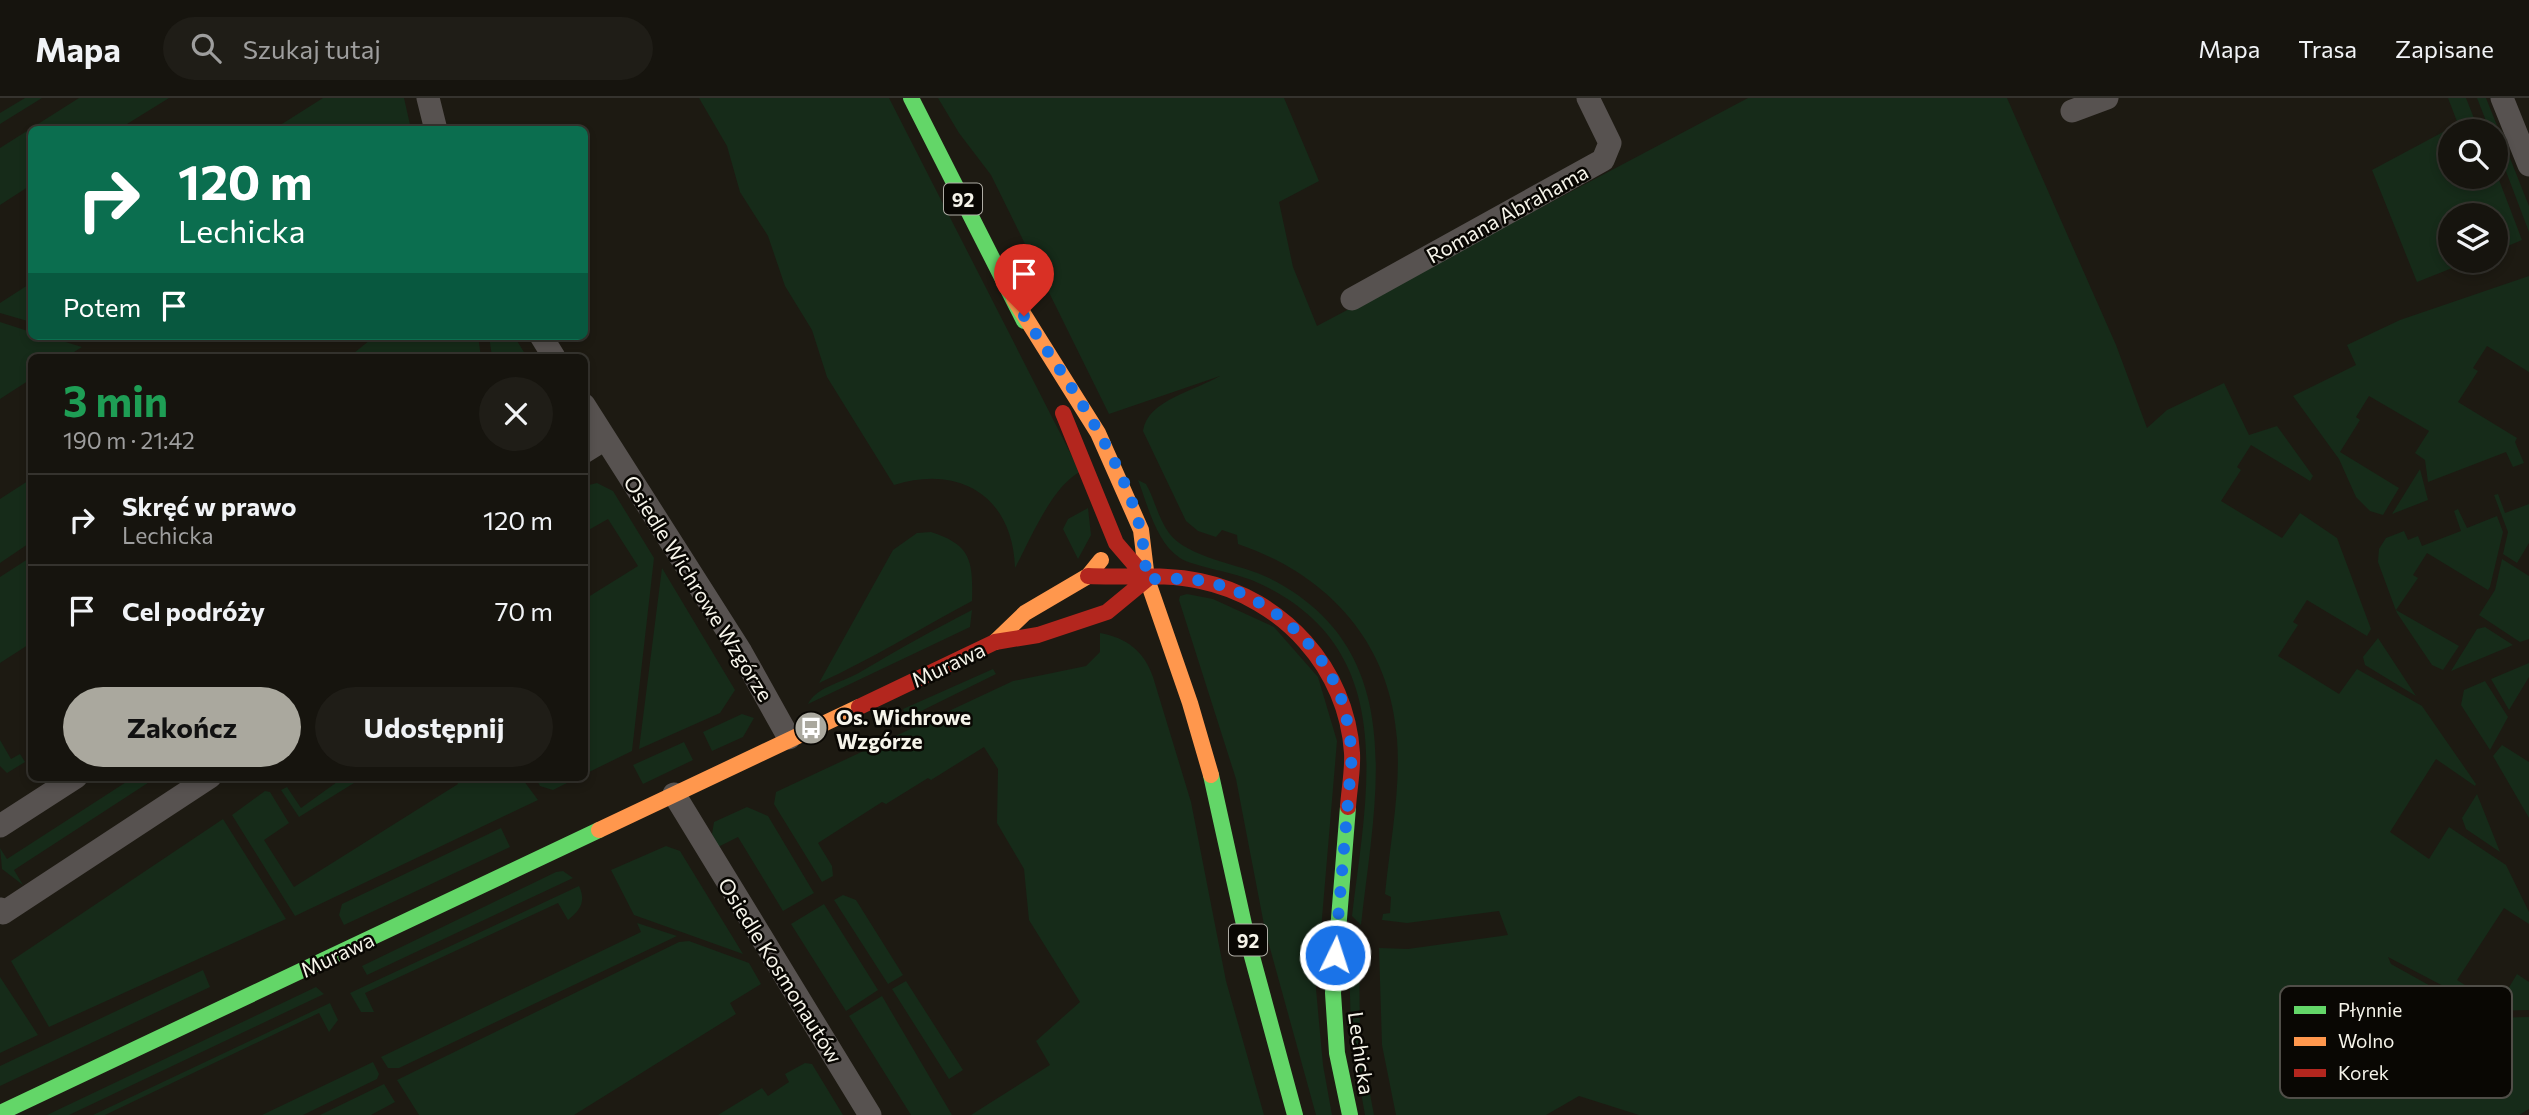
<!DOCTYPE html>
<html lang="pl">
<head>
<meta charset="utf-8">
<style>
  :root { --surface:#16140e; --page:#1f1d17; --text:#f1f3f6; --muted:#9e9e9e; --line:#35332e; --accent:#aaa89e }
  body { margin:0; font-family:Commissioner,sans-serif; background:var(--page); color:var(--text); height:100vh; display:flex; flex-direction:column; font-size:26px; white-space:nowrap }
  * { box-sizing:border-box; margin:0 }
  p { font-size:23px; color:var(--muted) }
  .icon { flex:none; width:38px; height:38px; fill:none; stroke:currentColor; stroke-width:2; stroke-linecap:round; stroke-linejoin:round }
  .map { position:relative; flex:1; overflow:hidden }
  .sheet { position:absolute; left:28px; top:256px; width:560px; height:427px; display:flex; flex-direction:column; background:var(--surface); border-radius:10px; box-shadow:0 4px 10px #0003,0 0 0 2px var(--line) }
  .sheet>* { flex:none }
  .banner { position:absolute; left:28px; top:28px; width:560px; height:214px; border-radius:10px; box-shadow:0 4px 10px #0003,0 0 0 2px var(--line); background:#0b6e4f; color:#fff; overflow:hidden }
  .controls { position:absolute; left:2438px; top:21px; display:grid; gap:14px }
  .controls a { display:grid; place-items:center; width:70px; height:70px; border-radius:50%; background:var(--surface); box-shadow:0 4px 10px #0003,0 0 0 2px var(--line); font-size:35px }
  .pin { position:absolute; display:grid; place-items:center; width:60px; height:60px; color:#fff; margin:-72px -30px; border-radius:50% 50% 50% 0; rotate:-45deg; box-shadow:0 0 7px #0007 }
  .pin .icon { rotate:45deg }
  .me { position:absolute; width:77px; margin:-38px; rotate:4deg; stroke-linejoin:round; filter:drop-shadow(0 0 5px #0008) }
  .turn { display:flex; align-items:center; gap:24px; height:147px; padding:0 35px; font-size:32px }
  .turn .icon { width:91px; height:91px; stroke-width:2.5 }
  .turn b { display:block; font-size:49px; line-height:60px }
  .then { display:flex; align-items:center; height:66px; padding:0 35px; background:#0003; gap:14px; font-size:26px }
  .round { display:grid; place-items:center; flex:none; width:74px; height:74px; border-radius:37px; background:var(--page) }
  .head { display:flex; align-items:center; justify-content:space-between; height:119px; padding:0 35px }
  h1 { font-size:42px; font-weight:700; line-height:52px; color:#1e9e55 }
  .action { display:flex; gap:14px; margin-top:auto; padding:14px 35px }
  .action a { flex:1; height:80px; border-radius:42px; background:var(--accent); color:#111; font-size:28px; font-weight:700; line-height:80px; text-align:center }
  .action a+a { background:var(--page); color:var(--text) }
  ul { padding:0; list-style:none }
  li { display:flex; align-items:center; gap:21px; height:91px; padding:0 35px; border-top:2px solid var(--line) }
  li div { flex:1 }
  li b { display:block; font-size:26px }
  li em { font-style:normal }
  header { display:flex; align-items:center; gap:42px; box-sizing:border-box; height:98px; padding:0 35px; background:var(--surface); border-bottom:2px solid var(--line) }
  header strong { font-size:33px }
  nav { display:flex; gap:38px; margin-inline-start:auto; font-size:24px }
  .search { width:490px; height:63px; background:var(--page); display:flex; align-items:center; gap:18px; box-sizing:border-box; padding:0 24px; border-radius:38px; color:var(--muted); font-size:26px }
  .map>svg:first-child { display:block }
  .green { fill:#162b19 }
  .lines { fill:none; stroke-linecap:round; stroke-linejoin:round }
  .street { stroke:#575250; stroke-width:23 }
  .fast { stroke:#63d668; stroke-width:16 }
  .slow { stroke:#ff974d; stroke-width:16 }
  .jam { stroke:#b3261e; stroke-width:16 }
  .route { stroke:#1a73e8; stroke-width:12; stroke-dasharray:0 21.6 }
  .labels { text-anchor:middle; dominant-baseline:central; stroke-width:5; stroke-linejoin:round; paint-order:stroke }
  .shield { fill:#090703; stroke:#afada5; stroke-width:2 }
  .shield-label { font-size:19px; font-weight:bold; fill:#f6f4ea }
  .street-label { font-size:21px; fill:#f6f4ea; stroke:#090703 }
  .poi-label { font-size:21px; font-weight:bold; fill:#f6f4ea; stroke:#090703; text-anchor:start }
  .key { fill:#090703; stroke:#504e48; stroke-width:2 }
  .key-label { font-size:19px; fill:#f6f4ea }
</style>
</head>
<body>
<header>
<strong>Mapa</strong>
<div class="search"><svg class="icon" aria-label="search" viewBox="0 0 24 24"><circle cx="10" cy="10" r="6"/><path d="M15 15l6 6"/></svg>Szukaj tutaj</div>
<nav><a>Mapa</a><a>Trasa</a><a>Zapisane</a></nav>
</header>
<div class="map">
<svg width="2529" height="1017" viewBox="0 0 2529 1017">
  <rect width="100%" height="100%" fill="#1d1a12"/>
  <path class="green" d="M 25,0 L 42,0 L 0,26 L 0,15 Z
    M 79,0 L 169,0 L 119,31 L 32,32 L 31,87 L 0,107 L 0,50 Z
    M 323,0 L 404,0 L 411,31 L 274,31 Z
    M 699,0 L 889,0 L 1080,374 C 1052,388 1030,442 1015,470 C 1013,399 960,366 894,387 L 827,279 L 812,232 L 785,188 L 768,138 L 740,94 L 727,48 Z
    M 938,0 L 1284,0 L 1319,83 L 1279,104 L 1293,169 L 1317,228 L 1748,0 L 2007,0 L 2116,247 L 2147,330 L 2167,312 L 2224,285 L 2249,337 L 2277,328 L 2313,378 L 2310,383 L 2251,347 L 2237,369 L 2241,372 L 2221,403 L 2282,440 L 2300,415 L 2337,440 L 2371,531 L 2367,538 L 2307,502 L 2293,524 L 2298,527 L 2278,558 L 2339,596 L 2357,571 L 2422,608 L 2476,686 L 2475,688 L 2436,661 L 2390,734 L 2429,761 L 2449,729 L 2506,767 L 2529,814 L 2529,826 L 2504,810 L 2457,882 L 2498,908 L 2517,876 L 2529,884 L 2529,912 L 2491,913 L 2388,859 L 2391,866 L 2488,920 L 2529,919 L 2529,1011 L 2519,1017 L 1639,1017 L 1579,998 L 1546,1017 L 1396,1017 L 1382,947 L 1379,850 L 1408,851 L 1508,837 L 1499,813 L 1407,825 L 1382,822 L 1383,816 L 1390,815 L 1391,799 L 1385,796 C 1390,745 1401,692 1397,641 C 1390,544 1328,477 1238,446 L 1237,437 L 1222,432 L 1216,439 L 1198,433 L 1186,423 L 1143,333 C 1147,302 1197,292 1220,278 L 1109,316 L 991,77 L 959,35 Z
    M 2448,0 L 2466,0 L 2479,33 L 2450,33 L 2450,79 L 2496,79 L 2496,74 L 2522,142 L 2496,153 L 2496,117 L 2450,117 L 2450,163 L 2470,163 L 2417,184 L 2372,72 L 2458,26 Z
    M 2477,0 L 2486,0 L 2529,108 L 2529,134 L 2496,47 L 2496,33 L 2490,33 Z
    M 2529,178 L 2529,274 L 2487,248 L 2473,270 L 2478,273 L 2458,304 L 2517,340 L 2515,344 L 2524,365 L 2513,369 L 2506,354 L 2428,384 L 2425,362 L 2415,355 L 2429,333 L 2369,298 L 2356,319 L 2360,322 L 2340,354 L 2399,390 L 2383,417 L 2370,413 L 2356,399 L 2339,361 L 2293,298 L 2356,267 L 2347,247 L 2400,222 Z
    M 31,185 L 31,224 L 0,215 L 0,205 Z
    M 0,224 L 31,234 L 32,238 L 46,238 L 82,249 L 66,259 L 32,259 L 31,281 L 0,301 Z
    M 375,238 L 478,238 L 481,259 L 349,259 Z
    M 489,238 L 514,238 L 527,259 L 492,259 Z
    M 2420,371 L 2428,402 L 2392,416 Z
    M 31,381 L 31,444 L 0,465 L 0,401 Z
    M 1138,382 L 1146,386 C 1155,402 1158,420 1169,435 C 1187,460 1241,466 1269,480 C 1412,552 1375,699 1361,827 L 1352,818 C 1367,691 1401,549 1256,484 C 1238,475 1191,468 1180,460 C 1156,444 1148,408 1138,382 Z
    M 597,385 L 613,393 L 654,460 L 632,653 L 585,676 L 585,501 L 638,468 L 608,421 L 585,434 L 585,388 Z
    M 2498,396 L 2505,415 L 2529,406 L 2529,445 L 2517,465 L 2503,456 L 2508,434 L 2494,397 Z
    M 1088,410 L 1091,437 L 1078,461 L 1063,431 L 1068,421 Z
    M 2458,411 L 2467,430 L 2497,418 L 2503,434 L 2490,489 L 2488,492 L 2427,455 L 2413,477 L 2418,480 L 2396,512 L 2459,548 L 2443,572 L 2432,567 L 2397,515 L 2395,510 L 2378,464 L 2379,451 L 2386,440 L 2404,433 L 2408,442 L 2418,438 L 2422,448 L 2461,433 L 2454,413 Z
    M 931,434 C 972,447 973,464 972,503 C 921,530 872,561 819,585 L 893,452 L 917,435 Z
    M 31,459 L 31,545 L 0,565 L 0,479 Z
    M 2502,461 L 2529,478 L 2529,541 L 2520,544 L 2479,517 L 2495,492 Z
    M 662,470 L 735,592 L 720,615 L 639,651 Z
    M 1187,496 L 1213,501 L 1274,529 L 1318,579 L 1337,643 L 1316,891 L 1323,967 L 1332,1017 L 1316,1017 L 1265,832 L 1236,681 L 1179,502 L 1180,498 Z
    M 972,512 L 970,529 L 808,606 C 817,588 845,584 862,573 C 899,551 933,532 972,512 Z
    M 2485,529 L 2513,547 L 2451,573 L 2477,531 Z
    M 1100,535 C 1127,540 1144,553 1153,579 L 1191,704 L 1226,883 L 1264,1017 L 971,1017 L 1050,967 L 1036,943 L 1080,904 L 1029,822 L 1024,771 L 997,725 L 998,671 L 984,649 L 931,682 L 928,680 L 886,706 L 882,704 L 818,745 L 832,768 L 833,778 L 822,784 L 774,706 L 776,694 L 1013,583 L 1086,568 L 1100,554 Z
    M 2378,540 L 2416,598 L 2365,567 L 2363,559 Z
    M 2529,565 L 2529,579 L 2509,612 L 2491,581 Z
    M 993,571 L 996,576 L 907,620 L 903,611 Z
    M 2485,583 L 2508,619 L 2490,652 L 2461,607 L 2464,592 Z
    M 742,616 L 754,620 L 743,639 L 712,653 L 703,634 Z
    M 0,642 L 11,661 L 20,656 L 25,664 L 7,675 L 0,668 Z
    M 684,644 L 693,662 L 643,686 L 633,667 Z
    M 2502,647 L 2529,664 L 2529,720 L 2493,658 Z
    M 134,679 L 157,679 L 14,772 L 23,787 L 2,771 L 0,750 L 7,761 Z
    M 344,679 L 351,679 L 354,685 L 299,719 L 281,692 L 287,689 L 301,710 Z
    M 454,679 L 521,679 L 538,702 L 295,818 L 232,717 L 265,693 L 270,694 L 289,725 L 264,742 L 294,789 L 458,686 Z
    M 535,679 L 579,679 L 553,692 L 540,688 Z
    M 2477,696 L 2500,754 L 2466,731 L 2462,720 Z
    M 747,709 L 768,718 L 814,795 L 783,813 L 738,739 L 718,749 L 712,736 L 714,724 Z
    M 223,721 L 286,821 L 49,929 L 11,863 Z
    M 501,730 L 510,749 L 344,827 L 339,817 L 342,806 Z
    M 666,748 L 680,753 L 743,856 L 634,817 L 611,772 Z
    M 563,773 L 573,780 L 367,877 L 362,868 L 556,774 Z
    M 579,788 C 586,803 581,812 568,822 L 558,805 L 365,895 L 374,914 L 361,914 L 350,895 Z
    M 843,797 L 856,802 L 903,877 L 888,886 L 834,802 Z
    M 824,806 L 878,892 L 846,913 L 791,826 Z
    M 637,825 L 677,838 L 399,970 L 388,970 L 381,959 L 641,834 Z
    M 689,843 L 749,865 L 761,886 L 730,905 L 736,916 L 574,1017 L 419,1017 L 397,982 L 679,844 Z
    M 1359,849 L 1360,943 L 1374,1017 L 1365,1017 L 1351,938 L 1349,856 Z
    M 203,872 L 210,889 L 0,988 L 0,968 Z
    M 0,879 L 38,937 L 0,955 Z
    M 906,883 L 963,972 L 949,981 L 892,891 Z
    M 316,889 L 324,896 L 69,1017 L 47,1017 Z
    M 882,898 L 952,1017 L 911,1017 L 849,918 Z
    M 330,905 L 338,922 L 329,934 L 319,915 L 105,1017 L 93,1017 Z
    M 373,964 L 379,976 L 377,981 L 303,1017 L 262,1017 Z
    M 805,965 L 812,966 L 843,1017 L 718,1017 L 762,990 L 768,998 L 789,984 L 785,976 Z
    M 384,986 L 395,1004 L 371,1017 L 320,1017 Z"/>
  <g class="lines">
    <path class="street" d="M 428,0 L 436,32
      M 2502,0 L 2529,67
      M 2072,13 L 2107,0
      M 1352,201 L 1603,62 L 1610,45 L 1588,0
      M 541,238 L 554,259
      M 584,307 L 741,554 L 789,640
      M 584,354 L 605,341
      M 674,696 L 870,1017
      M 0,728 L 76,679
      M 0,811 L 3,815 L 210,679"/>
    <path class="fast" d="M 911,0 L 1024,223
      M 1211,677 L 1247,840 L 1295,1017
      M 1348,709 L 1333,895 L 1337,955 L 1350,1017
      M 0,1015 L 599,732"/>
    <path class="slow" d="M 1014,201 L 1098,335 L 1141,432 L 1147,481 L 1190,605 L 1211,677
      M 995,544 L 1025,515 L 1088,478 L 1101,462
      M 599,732 L 859,609"/>
    <path class="jam" d="M 1063,315 L 1116,445 L 1147,481
      M 1088,478 C 1125,480 1164,475 1200,483 C 1283,500 1347,571 1352,655 C 1353,673 1349,692 1348,709
      M 859,609 L 995,544 L 1038,537 L 1107,514 L 1147,481"/>
  </g>
  <g class="lines">
    <path class="route" d="M 1024,218 C 1065,280 1124,361 1141,434 C 1144,449 1145,466 1147,481 C 1163,481 1180,480 1196,482 C 1255,490 1312,535 1336,588 C 1346,609 1349,633 1352,656 L 1335,857"/>
  </g>
  <defs>
    <symbol id="bus-disc" viewBox="-11 -11 22 22"><circle r="9.5" fill="#aaa89e" stroke="#090703"/><path d="M-5-6H5V4H4V6H2V4H-2V6H-4V4H-5ZM-3.5-4V0h7V-4ZM-3.5 1.2v1.5H-2V1.2ZM2 1.2v1.5H3.5V1.2Z" fill="#fff"/></symbol>
  </defs>
  <g fill-rule="evenodd">
    <use href="#bus-disc" x="792" y="611" width="38" height="38"/>
  </g>
  <g class="labels">
    <g class="shield">
      <rect x="944" y="85.5" width="38" height="31" rx="5"/>
      <rect x="1229" y="826.5" width="38" height="31" rx="5"/>
    </g>
    <g class="shield-label">
      <text x="963" y="101">92</text>
      <text x="1248" y="842">92</text>
    </g>
    <g class="street-label">
      <text transform="translate(1507 115) rotate(-29)">Romana Abrahama</text>
      <text transform="translate(699 490) rotate(58)">Osiedle Wichrowe Wzgórze</text>
      <text transform="translate(948 566) rotate(-25)">Murawa</text>
      <text transform="translate(337 856) rotate(-25)">Murawa</text>
      <text transform="translate(781 872) rotate(58)">Osiedle Kosmonautów</text>
      <text transform="translate(1362 955) rotate(82)">Lechicka</text>
    </g>
    <g class="poi-label">
      <text x="836" y="618">Os. Wichrowe<tspan x="836" dy="24">Wzgórze</tspan></text>
    </g>
  </g>
  <rect x="2280" y="888" width="232" height="112" rx="10" class="key"/>
  <rect x="2294" y="908" width="32" height="8" fill="#63d668"/>
  <rect x="2294" y="939" width="32" height="9" fill="#ff974d"/>
  <rect x="2294" y="971" width="32" height="8" fill="#b3261e"/>
  <g class="key-label">
    <text x="2338" y="919">Płynnie</text>
    <text x="2338" y="950">Wolno</text>
    <text x="2338" y="982">Korek</text>
  </g>
</svg>
<div class="controls">
<a><svg class="icon" aria-label="search" viewBox="0 0 24 24"><circle cx="10" cy="10" r="6"/><path d="M15 15l6 6"/></svg></a>
<a><svg class="icon" aria-label="layers" viewBox="0 0 24 24"><path d="M12 4l9 5-9 5-9-5zM3 14l9 5 9-5"/></svg></a>
</div>
<div class="pin" style="left:1024px;top:218px;background:#d93025"><svg class="icon" aria-label="arrive" viewBox="0 0 24 24"><path d="M6 21V4h12l-3 4 3 4H6"/></svg></div>
<svg class="me" style="left:1335px;top:857px" viewBox="-20 -20 40 40"><circle r="17" fill="#1a73e8" stroke="#fff" stroke-width="3"/><path d="M0-11L8 9 0 5-8 9z" fill="#fff"/></svg>
<div class="banner">
<div class="turn"><svg class="icon" aria-label="right" viewBox="0 0 24 24"><path d="M7 20v-9h11M14 6l5 5-5 5"/></svg><div><b>120 m</b>Lechicka</div></div>
<div class="then">Potem<svg class="icon" aria-label="arrive" viewBox="0 0 24 24"><path d="M6 21V4h12l-3 4 3 4H6"/></svg></div>
</div>
<section class="sheet">
<div class="head"><div><h1>3 min</h1><p>190 m · 21:42</p></div><a class="round"><svg class="icon" aria-label="close" viewBox="0 0 24 24"><path d="M6 6l12 12M18 6L6 18"/></svg></a></div>
<ul>
<li><svg class="icon" aria-label="right" viewBox="0 0 24 24"><path d="M7 20v-9h11M14 6l5 5-5 5"/></svg><div><b>Skręć w prawo</b><p>Lechicka</p></div><em>120 m</em></li>
<li><svg class="icon" aria-label="arrive" viewBox="0 0 24 24"><path d="M6 21V4h12l-3 4 3 4H6"/></svg><div><b>Cel podróży</b></div><em>70 m</em></li>
</ul>
<div class="action"><a>Zakończ</a><a>Udostępnij</a></div>
</section>
</div>
</body>
</html>
